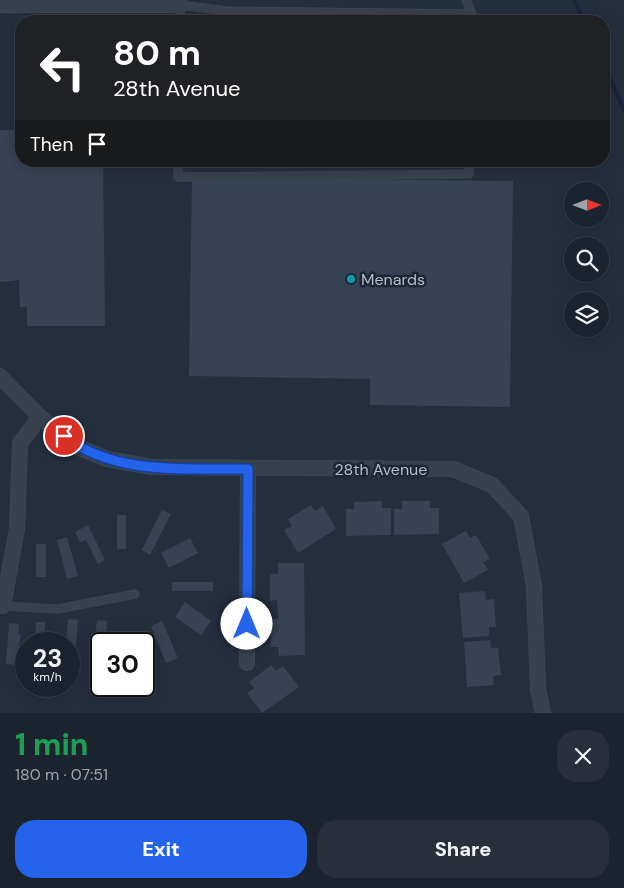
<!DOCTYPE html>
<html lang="en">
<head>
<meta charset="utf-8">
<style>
  :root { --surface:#1b232e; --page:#282f3a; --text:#f1f3f6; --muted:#a0a4aa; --line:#39404a; --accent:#2563eb }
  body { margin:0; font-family:"DM Sans",sans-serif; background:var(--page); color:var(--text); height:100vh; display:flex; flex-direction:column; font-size:19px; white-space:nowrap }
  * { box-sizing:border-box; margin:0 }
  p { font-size:16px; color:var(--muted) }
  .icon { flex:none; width:28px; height:28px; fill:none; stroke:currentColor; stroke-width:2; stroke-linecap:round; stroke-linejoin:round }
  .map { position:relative; height:713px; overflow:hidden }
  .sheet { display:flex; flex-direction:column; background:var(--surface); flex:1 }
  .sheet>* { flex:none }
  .top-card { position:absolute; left:15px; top:15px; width:595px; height:152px; border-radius:20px; box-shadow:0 2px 12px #0003,0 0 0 1px var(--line); background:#202124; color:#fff; overflow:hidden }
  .needle { width:32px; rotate:90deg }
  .buttons { position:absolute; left:564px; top:182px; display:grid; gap:10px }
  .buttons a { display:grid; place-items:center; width:45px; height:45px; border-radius:50%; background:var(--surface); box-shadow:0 2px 12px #0003,0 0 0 1px var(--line); font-size:25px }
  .speed { position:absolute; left:15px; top:632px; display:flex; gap:10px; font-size:25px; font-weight:700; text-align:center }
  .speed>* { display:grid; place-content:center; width:65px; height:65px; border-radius:50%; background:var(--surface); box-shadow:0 2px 12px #0003,0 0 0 1px var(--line); line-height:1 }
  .speed small { font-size:12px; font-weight:400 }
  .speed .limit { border:2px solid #111; border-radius:8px; background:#fff; color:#111 }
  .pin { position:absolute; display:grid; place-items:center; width:42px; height:42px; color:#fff; margin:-21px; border:2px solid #fff; border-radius:50%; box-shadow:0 1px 5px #0007 }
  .me { position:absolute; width:55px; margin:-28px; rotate:0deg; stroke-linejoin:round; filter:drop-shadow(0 0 4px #0008) }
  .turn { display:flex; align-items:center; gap:18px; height:105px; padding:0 15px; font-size:22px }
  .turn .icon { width:65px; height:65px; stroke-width:2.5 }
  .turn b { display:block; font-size:35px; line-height:42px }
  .then { display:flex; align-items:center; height:48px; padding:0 15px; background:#0003; gap:10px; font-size:19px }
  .round { display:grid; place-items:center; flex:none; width:52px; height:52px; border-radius:20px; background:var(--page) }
  .headline { display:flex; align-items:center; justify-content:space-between; height:85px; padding:0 15px }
  h1 { font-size:30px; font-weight:800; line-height:38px; color:#1e9e55 }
  .cta { display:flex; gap:10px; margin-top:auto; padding:10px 15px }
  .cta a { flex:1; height:58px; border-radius:20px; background:var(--accent); color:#fff; font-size:20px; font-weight:800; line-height:58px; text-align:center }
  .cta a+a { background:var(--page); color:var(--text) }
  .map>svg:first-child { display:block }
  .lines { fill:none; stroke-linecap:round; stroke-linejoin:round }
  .stream { stroke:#17263c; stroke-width:4 }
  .building { fill:#364354 }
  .service-casing { stroke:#414a57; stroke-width:9 }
  .minor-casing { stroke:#414a57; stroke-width:16 }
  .service { stroke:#38414e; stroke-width:8 }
  .minor { stroke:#38414e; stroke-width:15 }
  .route-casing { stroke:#184099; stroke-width:12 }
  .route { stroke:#2563eb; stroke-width:9 }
  .culture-dot { fill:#0f9aa8; stroke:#1d2633; stroke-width:2 }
  .labels { text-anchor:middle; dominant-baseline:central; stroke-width:5; stroke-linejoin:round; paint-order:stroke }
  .poi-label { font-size:16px; fill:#b4bcc9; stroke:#1d2633; text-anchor:start }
  .street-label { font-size:16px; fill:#b4bcc9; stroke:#1d2633 }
</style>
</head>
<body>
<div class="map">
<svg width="624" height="713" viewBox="0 0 624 713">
  <rect width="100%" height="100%" fill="#242f3e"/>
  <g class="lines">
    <path class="stream" d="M 574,0 L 584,21
      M 604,65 L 624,110"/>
  </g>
  <path class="building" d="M 0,130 L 21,130 L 21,161 L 103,161 L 105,326 L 27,326 L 27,307 L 20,307 L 19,280 L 0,282 Z
    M 192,177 L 513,181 L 510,407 L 370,405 L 370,379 L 189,376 Z
    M 382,501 L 382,508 L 391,508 L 391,535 L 346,536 L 346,509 L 354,509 L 354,502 Z
    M 402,501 L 430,501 L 430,508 L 439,508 L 439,534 L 394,535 L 394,509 L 402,509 Z
    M 311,505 L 315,511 L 323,506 L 336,529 L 298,553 L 284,530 L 292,526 L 288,519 Z
    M 162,510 L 171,514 L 150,555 L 142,550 Z
    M 117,515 L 126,515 L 126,549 L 117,549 Z
    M 88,525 L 105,560 L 98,564 L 86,540 L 80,542 L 75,532 Z
    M 466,531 L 470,538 L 476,535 L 490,559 L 483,562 L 488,570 L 464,583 L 442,544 Z
    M 67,537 L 78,576 L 67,579 L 57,540 Z
    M 190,538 L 198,553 L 169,568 L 161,553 Z
    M 36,544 L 46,544 L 46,577 L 36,577 Z
    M 278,563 L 304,563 L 305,655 L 279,656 L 278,647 L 271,647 L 271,619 L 278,619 L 277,600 L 270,601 L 270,574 L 278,574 Z
    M 172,582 L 213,582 L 213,591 L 172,591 Z
    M 485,591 L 486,600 L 494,599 L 496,627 L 489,627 L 489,636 L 463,638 L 459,593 Z
    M 185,602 L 211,621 L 201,635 L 175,617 Z
    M 68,619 L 78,620 L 74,665 L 69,664 L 69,644 L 66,644 Z
    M 97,620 L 107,621 L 105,644 L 101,644 L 101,666 L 92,665 Z
    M 162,621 L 178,658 L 166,663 L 151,626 Z
    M 36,622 L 45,622 L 44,644 L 35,644 Z
    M 9,623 L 19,624 L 18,634 L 21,634 L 16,665 L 6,664 Z
    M 126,637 L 142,637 L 142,644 L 126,644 Z
    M 490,640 L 491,648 L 498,648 L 501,675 L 493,676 L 494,685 L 467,687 L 464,642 Z
    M 271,665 L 276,671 L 283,666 L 299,687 L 262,713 L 247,693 L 254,688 L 249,682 Z"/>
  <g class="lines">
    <defs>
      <path id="service" d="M 466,0 L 472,14
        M 180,5 L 227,11 L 472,14 L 472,21
        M 180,21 L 180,5
        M 178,161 L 178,177 L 469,174 L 469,161
        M 1,606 L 58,609 L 135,594"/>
      <path id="minor" d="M 0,5 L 180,5
        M 0,376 L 40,417 L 20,443 L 17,529 L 3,606
        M 40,417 L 76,446 L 107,459 L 152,467 L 453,469 L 492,485 L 521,516 L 534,586 L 538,689 L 543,713
        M 247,663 L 248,469"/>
    </defs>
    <use href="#service" class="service-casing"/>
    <use href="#minor" class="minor-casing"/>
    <use href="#service" class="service"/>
    <use href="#minor" class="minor"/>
  </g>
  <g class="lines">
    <defs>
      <path id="route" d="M 64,436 C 115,476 187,468 248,469 L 247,624"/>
    </defs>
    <use href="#route" class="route-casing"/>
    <use href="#route" class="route"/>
  </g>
  <circle class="culture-dot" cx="351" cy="279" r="5"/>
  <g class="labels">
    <g class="poi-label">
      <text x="361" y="279">Menards</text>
    </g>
    <g class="street-label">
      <text x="381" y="469">28th Avenue</text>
    </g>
  </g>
</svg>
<div class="buttons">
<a><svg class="needle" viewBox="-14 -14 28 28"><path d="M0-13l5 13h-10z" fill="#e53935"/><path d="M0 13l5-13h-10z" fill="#a0a4aa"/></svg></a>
<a><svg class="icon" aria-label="search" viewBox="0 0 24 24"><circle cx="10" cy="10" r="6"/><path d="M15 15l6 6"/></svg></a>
<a><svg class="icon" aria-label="layers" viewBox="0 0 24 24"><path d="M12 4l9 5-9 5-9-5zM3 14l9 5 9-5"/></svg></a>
</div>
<div class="speed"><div>23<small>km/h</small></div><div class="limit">30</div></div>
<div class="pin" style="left:64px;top:436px;background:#d93025"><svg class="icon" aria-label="arrive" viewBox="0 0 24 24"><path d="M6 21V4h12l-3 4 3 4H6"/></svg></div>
<svg class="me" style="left:247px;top:624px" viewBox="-20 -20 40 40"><circle r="19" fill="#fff"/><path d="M0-13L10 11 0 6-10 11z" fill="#2563eb"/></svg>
<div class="top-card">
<div class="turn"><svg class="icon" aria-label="left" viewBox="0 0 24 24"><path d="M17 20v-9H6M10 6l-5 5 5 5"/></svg><div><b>80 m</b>28th Avenue</div></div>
<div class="then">Then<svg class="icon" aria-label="arrive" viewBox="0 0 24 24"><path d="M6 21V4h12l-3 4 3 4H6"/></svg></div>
</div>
</div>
<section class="sheet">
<div class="headline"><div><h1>1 min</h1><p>180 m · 07:51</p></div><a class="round"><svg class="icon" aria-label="close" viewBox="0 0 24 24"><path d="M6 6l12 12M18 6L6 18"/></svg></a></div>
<div class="cta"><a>Exit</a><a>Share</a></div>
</section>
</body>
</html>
